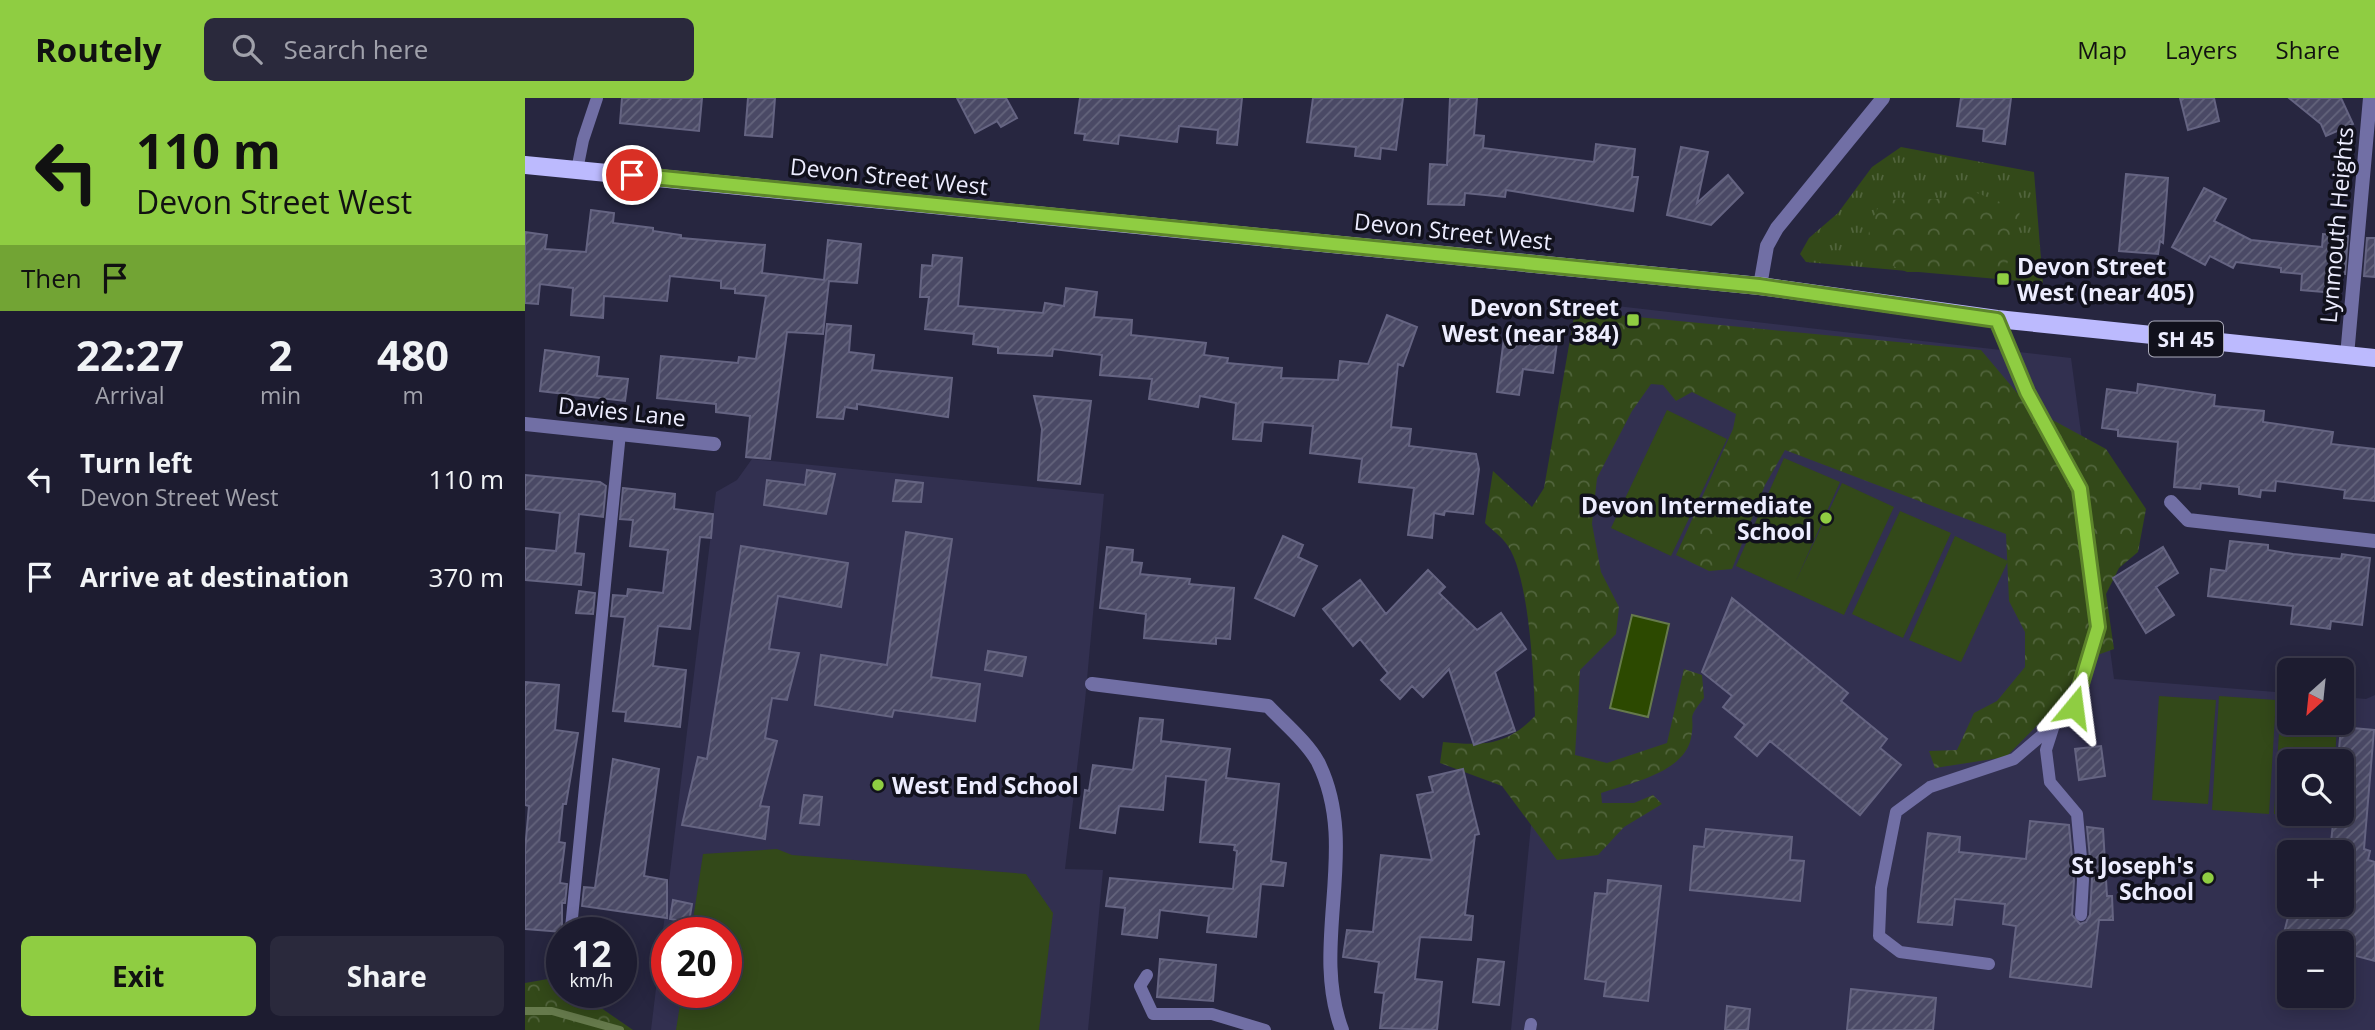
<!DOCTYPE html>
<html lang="en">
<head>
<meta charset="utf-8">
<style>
  :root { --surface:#1d1c30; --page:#2a293c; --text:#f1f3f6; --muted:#a0a1ab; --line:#3b3a4c; --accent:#8fcd42 }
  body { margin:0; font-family:"Open Sans",sans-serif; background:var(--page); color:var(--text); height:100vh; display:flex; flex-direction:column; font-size:26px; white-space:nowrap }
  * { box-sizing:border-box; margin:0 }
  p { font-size:23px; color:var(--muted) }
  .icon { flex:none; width:38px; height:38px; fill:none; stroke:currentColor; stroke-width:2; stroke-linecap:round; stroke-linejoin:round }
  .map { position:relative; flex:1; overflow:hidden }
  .sheet { display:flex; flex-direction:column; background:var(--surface); width:525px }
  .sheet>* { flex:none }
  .top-card { background:#8fcd42; color:#111; overflow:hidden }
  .needle { width:46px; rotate:207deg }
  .tools { position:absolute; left:1752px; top:560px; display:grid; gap:14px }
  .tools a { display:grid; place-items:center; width:77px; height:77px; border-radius:10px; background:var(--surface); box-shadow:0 4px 18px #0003,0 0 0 2px var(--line); font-size:35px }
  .speed { position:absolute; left:21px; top:819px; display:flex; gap:14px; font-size:35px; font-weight:700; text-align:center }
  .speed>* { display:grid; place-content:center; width:91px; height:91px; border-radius:50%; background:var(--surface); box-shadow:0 4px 18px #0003,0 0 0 2px var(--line); line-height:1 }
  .speed small { font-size:18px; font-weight:400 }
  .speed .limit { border:10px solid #d22; background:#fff; color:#111 }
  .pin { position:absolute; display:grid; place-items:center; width:60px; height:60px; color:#fff; margin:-30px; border:4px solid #fff; border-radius:50%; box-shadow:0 2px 7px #0007 }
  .me { position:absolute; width:77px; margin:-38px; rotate:16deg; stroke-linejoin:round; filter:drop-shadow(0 0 5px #0008) }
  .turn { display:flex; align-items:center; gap:24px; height:147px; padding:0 21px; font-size:32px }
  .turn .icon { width:91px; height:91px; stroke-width:2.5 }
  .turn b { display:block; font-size:49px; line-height:60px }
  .then { display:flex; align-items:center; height:66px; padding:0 21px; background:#0003; gap:14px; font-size:26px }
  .eta { display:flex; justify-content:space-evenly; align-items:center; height:119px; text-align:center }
  .eta b { font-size:42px; font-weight:700; line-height:49px }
  .action { display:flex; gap:14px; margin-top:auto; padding:14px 21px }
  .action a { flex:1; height:80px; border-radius:10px; background:var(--accent); color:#111; font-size:28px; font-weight:700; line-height:80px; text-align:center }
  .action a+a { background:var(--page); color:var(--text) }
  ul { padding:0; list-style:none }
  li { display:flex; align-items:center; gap:21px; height:98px; padding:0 21px }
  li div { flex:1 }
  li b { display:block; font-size:26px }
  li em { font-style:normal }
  header { display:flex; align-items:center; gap:42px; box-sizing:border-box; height:98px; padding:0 35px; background:var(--accent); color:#111 }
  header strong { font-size:33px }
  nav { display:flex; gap:38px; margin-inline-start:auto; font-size:24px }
  .search { width:490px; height:63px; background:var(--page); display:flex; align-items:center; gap:18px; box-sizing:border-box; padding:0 24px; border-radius:10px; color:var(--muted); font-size:26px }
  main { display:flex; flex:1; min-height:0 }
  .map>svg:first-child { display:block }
  .built { fill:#323050; fill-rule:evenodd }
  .grass { fill:url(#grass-tufts) }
  .forest { fill:url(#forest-crowns) }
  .pitch { fill:#334919 }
  .water { fill:#2c4900; stroke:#667a4c; stroke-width:2 }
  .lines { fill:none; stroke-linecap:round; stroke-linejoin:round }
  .stream { stroke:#667a4c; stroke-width:8 }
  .building { fill:url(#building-hatch); stroke:#656482; stroke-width:2 }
  .service { stroke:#716fa5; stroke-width:12 }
  .minor { stroke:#716fa5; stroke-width:14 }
  .tertiary { stroke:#716fa5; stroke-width:14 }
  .primary { stroke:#bcbafe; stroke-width:18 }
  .route-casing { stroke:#5d852b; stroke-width:18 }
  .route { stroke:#8fcd42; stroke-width:12 }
  .poi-dot { fill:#8fcd42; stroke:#11111c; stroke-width:2.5 }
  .labels { text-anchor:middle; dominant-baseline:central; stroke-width:7; stroke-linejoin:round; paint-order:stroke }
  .shield { fill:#11111c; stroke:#ababbb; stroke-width:2 }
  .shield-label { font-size:21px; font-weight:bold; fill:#ededff }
  .street-label { font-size:23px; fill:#ededff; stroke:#11111c }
  .poi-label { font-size:23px; font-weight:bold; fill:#ededff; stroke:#11111c; text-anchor:end }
</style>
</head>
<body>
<header>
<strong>Routely</strong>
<div class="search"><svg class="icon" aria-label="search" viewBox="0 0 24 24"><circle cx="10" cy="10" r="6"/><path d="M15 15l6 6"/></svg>Search here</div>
<nav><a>Map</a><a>Layers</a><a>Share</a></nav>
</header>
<main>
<section class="sheet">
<div class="top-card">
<div class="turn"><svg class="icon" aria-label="left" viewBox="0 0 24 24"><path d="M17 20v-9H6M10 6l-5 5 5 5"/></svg><div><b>110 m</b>Devon Street West</div></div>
<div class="then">Then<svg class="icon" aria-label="arrive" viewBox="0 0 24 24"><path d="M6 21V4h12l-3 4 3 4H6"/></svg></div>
</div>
<div class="eta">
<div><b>22:27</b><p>Arrival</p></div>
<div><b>2</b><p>min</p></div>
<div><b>480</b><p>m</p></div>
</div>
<ul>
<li><svg class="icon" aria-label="left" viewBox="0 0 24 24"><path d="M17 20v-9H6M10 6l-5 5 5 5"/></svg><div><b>Turn left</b><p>Devon Street West</p></div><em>110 m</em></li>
<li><svg class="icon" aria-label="arrive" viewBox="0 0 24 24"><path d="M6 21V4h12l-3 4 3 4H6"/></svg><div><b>Arrive at destination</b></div><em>370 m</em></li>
</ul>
<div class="action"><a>Exit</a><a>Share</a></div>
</section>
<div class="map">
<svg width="1850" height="932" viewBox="0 0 1850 932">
  <defs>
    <pattern id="grass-tufts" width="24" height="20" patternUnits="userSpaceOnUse" patternTransform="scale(1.75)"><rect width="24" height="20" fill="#334919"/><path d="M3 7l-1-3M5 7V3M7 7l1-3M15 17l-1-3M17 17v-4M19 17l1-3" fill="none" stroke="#51643c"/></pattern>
    <pattern id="forest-crowns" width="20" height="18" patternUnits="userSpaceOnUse" patternTransform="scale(1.75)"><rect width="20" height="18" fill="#334919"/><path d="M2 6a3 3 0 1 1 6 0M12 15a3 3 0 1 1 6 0" fill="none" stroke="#51643c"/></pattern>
    <pattern id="building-hatch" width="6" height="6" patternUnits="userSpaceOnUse" patternTransform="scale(1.75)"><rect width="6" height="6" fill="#4a4965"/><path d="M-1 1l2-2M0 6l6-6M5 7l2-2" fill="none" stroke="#64647c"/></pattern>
  </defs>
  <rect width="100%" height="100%" fill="#272640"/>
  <path class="built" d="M 1057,204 L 1546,260 L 1589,581 L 1764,595 L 1764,625 L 1816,625 L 1817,599 L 1841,601 L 1850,597 L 1850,932 L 986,932 ZM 1764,663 L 1816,663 L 1816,716 L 1764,716 ZM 1764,754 L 1816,754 L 1816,807 L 1764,807 ZM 1764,845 L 1816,845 L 1816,898 L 1764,898 Z
    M 227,361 L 579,396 L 560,603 L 540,771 L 578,772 L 563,932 L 126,932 L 191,394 L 212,382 ZM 142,835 L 201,835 L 201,894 L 142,894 Z"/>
  <path class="grass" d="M 1376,49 L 1509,74 L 1518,185 L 1281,164 L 1275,156 L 1284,140 L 1313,115 L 1347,69 Z"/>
  <path class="forest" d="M 1452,95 L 1495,112 L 1491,141 L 1482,166 L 1467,173 L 1382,174 L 1341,156 L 1345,126 L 1357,102 L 1412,101 Z
    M 1050,213 L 1456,252 L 1504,309 L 1581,351 L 1621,411 L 1613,454 L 1594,470 L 1581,496 L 1589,551 L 1556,563 L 1540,599 L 1481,659 L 1410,670 L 1404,653 L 1432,652 L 1449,615 L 1472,603 L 1500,569 L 1500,534 L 1484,503 L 1481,436 L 1260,352 L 1240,387 L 1207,471 L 1184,473 L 1151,457 L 1208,331 L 1211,316 L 1167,294 L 1151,303 L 1138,287 L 1126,286 L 1107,313 L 1072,380 L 1067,426 L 1076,474 L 1094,509 L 1091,536 L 1055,572 L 1050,657 L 1082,665 L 1142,645 L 1159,571 L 1177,577 L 1179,600 C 1160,624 1171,615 1166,640 C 1159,675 1105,685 1076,695 L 1077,705 L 1109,705 L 1128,697 L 1137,706 L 1099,729 L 1073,757 L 1032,762 L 977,688 L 915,665 L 918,644 C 958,648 981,648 1010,618 C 1009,578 1004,479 983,448 C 977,439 967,432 960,425 L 968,373 L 1007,409 L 1019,390 Z
    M 23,881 L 37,887 L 37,894 L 53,894 L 108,932 L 0,932 L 0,885 Z"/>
  <path class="pitch" d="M 1142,312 L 1202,341 L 1146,458 L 1086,430 Z
    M 1259,360 L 1315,384 L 1270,485 L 1317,385 L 1369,409 L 1319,517 L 1211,468 Z
    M 1375,413 L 1426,435 L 1378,540 L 1327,516 Z
    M 1430,438 L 1483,463 L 1436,564 L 1384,542 Z
    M 1634,598 L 1691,602 L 1683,706 L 1627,702 Z
    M 1694,598 L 1751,602 L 1744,716 L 1687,712 Z
    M 1756,602 L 1764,603 L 1764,625 L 1812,625 L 1810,663 L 1764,663 L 1764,716 L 1806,716 L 1806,720 L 1749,716 Z
    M 252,751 L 267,757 L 501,776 L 528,815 L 514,932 L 151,932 L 157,894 L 201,894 L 201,835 L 166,835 L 178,756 Z"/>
  <path class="water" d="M 1107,517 L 1144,526 L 1123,619 L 1085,610 Z"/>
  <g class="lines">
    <path class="stream" d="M 0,913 L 27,913 L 95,932"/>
  </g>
  <path class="building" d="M 97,0 L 177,0 L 174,33 L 95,25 Z
    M 223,0 L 250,0 L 247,39 L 220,37 Z
    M 432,0 L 481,0 L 492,20 L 476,29 L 472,23 L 450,35 Z
    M 555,0 L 717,0 L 712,47 L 692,45 L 693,32 L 654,28 L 652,44 L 594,37 L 593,46 L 559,42 L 560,36 L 550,35 Z
    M 788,0 L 878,0 L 871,52 L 856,50 L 855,61 L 830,58 L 831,49 L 782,44 Z
    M 925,0 L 952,0 L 949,37 L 959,38 L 958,50 L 1069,64 L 1071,46 L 1110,51 L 1107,79 L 1113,79 L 1108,113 L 981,92 L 980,99 L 940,95 L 939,107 L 903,106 L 905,66 L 922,67 Z
    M 1436,0 L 1486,0 L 1480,46 L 1458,43 L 1459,31 L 1432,28 Z
    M 1655,0 L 1689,0 L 1694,23 L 1663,32 Z
    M 1764,0 L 1816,0 L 1828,26 L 1801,38 L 1796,26 Z
    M 1156,49 L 1183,54 L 1172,105 L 1203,77 L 1218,95 L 1186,127 L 1142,117 Z
    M 1601,76 L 1643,80 L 1638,145 L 1635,143 L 1633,156 L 1594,153 Z
    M 1679,90 L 1701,101 L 1689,123 L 1726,142 L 1797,149 L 1798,136 L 1823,138 L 1820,176 L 1812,176 L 1810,195 L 1776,192 L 1777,176 L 1756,174 L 1756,170 L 1711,164 L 1708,170 L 1685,158 L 1680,167 L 1647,149 Z
    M 66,112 L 89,115 L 88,125 L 128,130 L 128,133 L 156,137 L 156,140 L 240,147 L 237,175 L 299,182 L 303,142 L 336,146 L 332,185 L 304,183 L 298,236 L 262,234 L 245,361 L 221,359 L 225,318 L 191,314 L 191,306 L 132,300 L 136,258 L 213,265 L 214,259 L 231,261 L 241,198 L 210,195 L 210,191 L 196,190 L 196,183 L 145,178 L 142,203 L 79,198 L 78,220 L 46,217 L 48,190 L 15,186 L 13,206 L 0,205 L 0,134 L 22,137 L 20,151 L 61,154 Z
    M 1842,140 L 1850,140 L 1850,179 L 1839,178 Z
    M 408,157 L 437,160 L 433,208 L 518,215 L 520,205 L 539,208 L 541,190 L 572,194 L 569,219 L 607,222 L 606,237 L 681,245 L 679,257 L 703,260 L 702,265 L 757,270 L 756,280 L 813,282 L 815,263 L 843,266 L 862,217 L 892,229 L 878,268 L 873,266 L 866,329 L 886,331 L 884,348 L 951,356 L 954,371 L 948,416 L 920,413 L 919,417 L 909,415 L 907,440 L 883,437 L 889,390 L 834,384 L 837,361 L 785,355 L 788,328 L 738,324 L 736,343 L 708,341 L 711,305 L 675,298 L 673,309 L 624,301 L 627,281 L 575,277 L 577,257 L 528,251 L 527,258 L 473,255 L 473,249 L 448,246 L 449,236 L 400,231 L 404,199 L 395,199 L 397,167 L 407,168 Z
    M 302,226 L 326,228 L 324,254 L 349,257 L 347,272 L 427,280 L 423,319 L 332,306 L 332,311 L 320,309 L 318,321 L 292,319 Z
    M 980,232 L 1010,235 L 1009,241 L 1032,244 L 1028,275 L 998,271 L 994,297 L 972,294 Z
    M 20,252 L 74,259 L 72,278 L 103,281 L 100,303 L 15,293 Z
    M 1613,286 L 1690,297 L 1689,308 L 1739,313 L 1738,324 L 1808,334 L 1806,346 L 1850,351 L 1850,403 L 1819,400 L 1820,392 L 1751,383 L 1750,393 L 1736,392 L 1735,399 L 1714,396 L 1714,389 L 1676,385 L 1675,391 L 1649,389 L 1653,344 L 1593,338 L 1593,332 L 1577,330 L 1582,291 L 1612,295 Z
    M 509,298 L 566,303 L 555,386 L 513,382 L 517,331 Z
    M 282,372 L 310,376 L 301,416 L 239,407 L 242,382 L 280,387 Z
    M 0,377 L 75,384 L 81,388 L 78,419 L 54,416 L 50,455 L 59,456 L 56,487 L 0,482 L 0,450 L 31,453 L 35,415 L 0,411 Z
    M 371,382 L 398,385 L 396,404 L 368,403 Z
    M 98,390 L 150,396 L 149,411 L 188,416 L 186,440 L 175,439 L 165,531 L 133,528 L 128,568 L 161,572 L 155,629 L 100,623 L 101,614 L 88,613 L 100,519 L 86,518 L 88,497 L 102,498 L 103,491 L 138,495 L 143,452 L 105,448 L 108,422 L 95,421 Z
    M 381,434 L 427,441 L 406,579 L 455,586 L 450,623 L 369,612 L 367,619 L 290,607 L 296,557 L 362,567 Z
    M 758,438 L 778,447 L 773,459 L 792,468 L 769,518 L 730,500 Z
    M 1705,443 L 1743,447 L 1743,452 L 1768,456 L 1816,461 L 1817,456 L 1845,460 L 1837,527 L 1806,523 L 1805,531 L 1766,526 L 1768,508 L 1683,498 L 1686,471 L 1701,473 Z
    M 216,448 L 323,465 L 316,509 L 253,498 L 244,551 L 274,555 L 262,602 L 247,600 L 240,640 L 252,643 L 235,708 L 244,709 L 240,741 L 157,727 L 173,659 L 182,661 Z
    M 582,449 L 608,452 L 607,464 L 617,465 L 615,476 L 665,481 L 664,486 L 709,490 L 705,541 L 691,540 L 691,546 L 619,540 L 621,516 L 575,510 Z
    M 1638,449 L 1653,475 L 1631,489 L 1649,517 L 1621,535 L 1588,480 Z
    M 903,472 L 920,489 L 914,495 L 952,532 L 976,515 L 1001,551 L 970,574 L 990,633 L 949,647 L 924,571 L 898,599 L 887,588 L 875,601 L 856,582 L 863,575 L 835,541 L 828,548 L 798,511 L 835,482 L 861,516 Z
    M 54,493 L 70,495 L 68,516 L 51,515 Z
    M 1207,500 L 1323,595 L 1316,603 L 1362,641 L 1355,650 L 1376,667 L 1335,717 L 1245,643 L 1232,658 L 1210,639 L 1220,627 L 1198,609 L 1207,598 L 1177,574 Z
    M 463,553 L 501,559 L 497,578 L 460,572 Z
    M 0,584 L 34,587 L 30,632 L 53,635 L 41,706 L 38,706 L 34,744 L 40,745 L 35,785 L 42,786 L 40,805 L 37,805 L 37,834 L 0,831 L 0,752 L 4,708 L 0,707 Z
    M 615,620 L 638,622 L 636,643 L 705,651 L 701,680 L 754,686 L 746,763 L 761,765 L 758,788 L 736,786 L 731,839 L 682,834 L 684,818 L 635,812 L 632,840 L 597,836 L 600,810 L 581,808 L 585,780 L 708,791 L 712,753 L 709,752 L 710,747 L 675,744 L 681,682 L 641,678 L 638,712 L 594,708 L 590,735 L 555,730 L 560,692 L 564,693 L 568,667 L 608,672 Z
    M 1816,629 L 1849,632 L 1839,751 L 1845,753 L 1843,762 L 1850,764 L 1850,863 L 1816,854 L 1816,845 L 1782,845 L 1758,839 L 1766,807 L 1782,807 L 1816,815 L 1816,754 L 1805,754 L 1809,716 L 1816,716 L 1816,663 L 1813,663 Z
    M 1576,648 L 1580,678 L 1554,682 L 1550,651 Z
    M 88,661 L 134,671 L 119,778 L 142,782 L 142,820 L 57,808 L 59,789 L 70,790 Z
    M 938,671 L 954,736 L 950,737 L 940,817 L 948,818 L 946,842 L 895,839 L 890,881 L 917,884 L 912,932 L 855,930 L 859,895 L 850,894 L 854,864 L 818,859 L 822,832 L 848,834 L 856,757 L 907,762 L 892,697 L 908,694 L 904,679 Z
    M 279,697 L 297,699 L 294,727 L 275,725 Z
    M 1505,723 L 1544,727 L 1549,782 L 1547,817 L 1555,826 L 1561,824 L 1565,817 L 1567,781 L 1562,729 L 1578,731 L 1582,798 L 1587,798 L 1588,822 L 1574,822 L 1566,889 L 1485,879 L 1491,828 L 1478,826 L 1480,806 L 1430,801 L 1427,827 L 1393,824 L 1403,735 L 1435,739 L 1434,754 L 1501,761 Z
    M 1181,731 L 1267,739 L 1265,762 L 1279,763 L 1275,803 L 1165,792 L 1169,748 L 1179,749 Z
    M 1083,782 L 1136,788 L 1123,903 L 1079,898 L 1081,884 L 1060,881 L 1070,795 L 1082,796 Z
    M 148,802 L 167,806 L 164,824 L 145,821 Z
    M 635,861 L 691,867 L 688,903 L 632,899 Z
    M 953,861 L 979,864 L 974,907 L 948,904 Z
    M 1326,891 L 1411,900 L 1408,932 L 1322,932 Z
    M 1202,908 L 1225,911 L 1223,932 L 1200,932 Z"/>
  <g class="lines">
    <path class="service" d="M 52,72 L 58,42 L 72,0
      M 1529,627 L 1521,652 L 1525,684 L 1552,716 L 1558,782 L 1556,817
      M 46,830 L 95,335
      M 1464,866 L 1375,854 L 1354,838 L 1356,790 L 1371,714 L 1405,689 L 1489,661 L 1550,609 L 1573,529 L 1554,391 L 1501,294 L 1472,221
      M 622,877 L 615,888 L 628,916 L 687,916 L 740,932
      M 1005,932 L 1006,926"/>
    <path class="minor" d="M 1822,258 L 1845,0
      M 0,326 L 189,346
      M 1646,404 L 1663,422 L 1850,443
      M 567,586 L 743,608 C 759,625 782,644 793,664 C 836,750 784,845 817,932"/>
    <path class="tertiary" d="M 1235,188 L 1242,148 L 1252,130 L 1358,0"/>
    <path class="primary" d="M 0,67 L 1235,188 L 1472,221 L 1850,260"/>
  </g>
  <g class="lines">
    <defs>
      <path id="route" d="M 107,77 L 1234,188 L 1472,222 L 1502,294 L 1555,391 L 1573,529 L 1549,609"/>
    </defs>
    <use href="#route" class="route-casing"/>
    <use href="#route" class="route"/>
  </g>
  <g class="poi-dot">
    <rect x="1471" y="174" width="14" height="14" rx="3.5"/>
    <rect x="1101" y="215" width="14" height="14" rx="3.5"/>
    <circle cx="1301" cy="420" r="7"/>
    <circle cx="353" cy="687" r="7"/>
    <circle cx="1683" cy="780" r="7"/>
  </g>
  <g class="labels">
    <rect class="shield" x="1624" y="223.5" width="74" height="35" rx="5"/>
    <g class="shield-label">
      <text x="1661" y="241">SH 45</text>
    </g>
    <g class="street-label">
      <text transform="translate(364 78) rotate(6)">Devon Street West</text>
      <text transform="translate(1811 127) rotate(-85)">Lynmouth Heights</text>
      <text transform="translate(928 133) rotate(6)">Devon Street West</text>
      <text transform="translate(97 313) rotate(6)">Davies Lane</text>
    </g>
    <g class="poi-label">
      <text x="1492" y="168" text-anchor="start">Devon Street<tspan x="1492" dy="26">West (near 405)</tspan></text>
      <text x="1094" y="209">Devon Street<tspan x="1094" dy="26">West (near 384)</tspan></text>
      <text x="1287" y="407">Devon Intermediate<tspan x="1287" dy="26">School</tspan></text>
      <text x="367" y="687" text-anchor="start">West End School</text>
      <text x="1669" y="767">St Joseph's<tspan x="1669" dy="26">School</tspan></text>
    </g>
  </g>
</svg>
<div class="tools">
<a><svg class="needle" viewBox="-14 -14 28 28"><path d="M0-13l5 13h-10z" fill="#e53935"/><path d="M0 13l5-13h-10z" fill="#a0a1ab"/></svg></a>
<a><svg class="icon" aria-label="search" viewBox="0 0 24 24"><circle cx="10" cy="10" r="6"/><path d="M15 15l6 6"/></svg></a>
<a>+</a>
<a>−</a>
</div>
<div class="speed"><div>12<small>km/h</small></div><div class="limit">20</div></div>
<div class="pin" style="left:107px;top:77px;background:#d93025"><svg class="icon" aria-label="arrive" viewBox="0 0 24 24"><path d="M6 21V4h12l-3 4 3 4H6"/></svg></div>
<svg class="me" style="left:1549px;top:609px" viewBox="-20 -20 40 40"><path d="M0-17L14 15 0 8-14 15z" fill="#8fcd42" stroke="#fff" stroke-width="4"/></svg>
</div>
</main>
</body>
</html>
